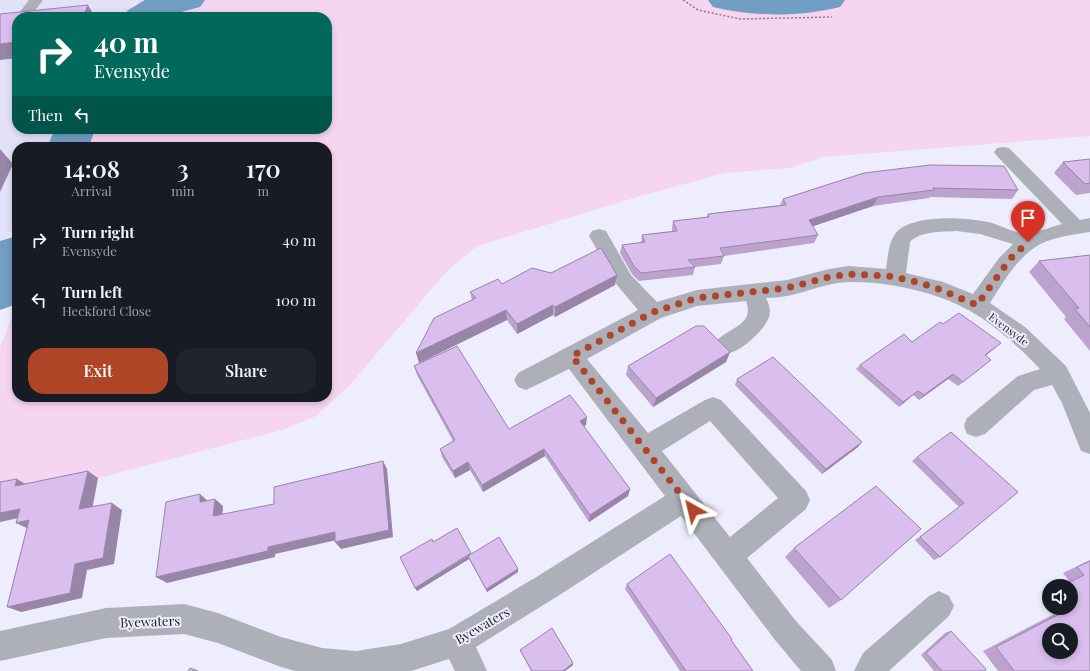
<!DOCTYPE html>
<html lang="en">
<head>
<meta charset="utf-8">
<style>
  :root { --surface:#171b24; --page:#20242c; --text:#f1f3f6; --muted:#9ea1a6; --accent:#ae4527 }
  body { margin:0; font-family:"Playfair Display",serif; background:var(--page); color:var(--text); height:100vh; display:flex; flex-direction:column; font-size:15px; white-space:nowrap }
  * { box-sizing:border-box; margin:0 }
  p { font-size:13px; color:var(--muted) }
  .icon { flex:none; width:22px; height:22px; fill:none; stroke:currentColor; stroke-width:2; stroke-linecap:round; stroke-linejoin:round }
  .map { position:relative; flex:1; overflow:hidden }
  .side { position:absolute; left:12px; top:142px; width:320px; height:260px; display:flex; flex-direction:column; background:var(--surface); border-radius:16px; box-shadow:0 2px 6px #0003 }
  .side>* { flex:none }
  .hud { position:absolute; left:12px; top:12px; width:320px; height:122px; border-radius:16px; box-shadow:0 2px 6px #0003; background:#00695c; color:#fff; overflow:hidden }
  .controls { position:absolute; left:1042px; top:579px; display:grid; gap:8px }
  .controls a { display:grid; place-items:center; width:36px; height:36px; border-radius:50%; background:var(--surface); box-shadow:0 2px 6px #0003; font-size:20px }
  .pin { position:absolute; display:grid; place-items:center; width:34px; height:34px; color:#fff; margin:-41px -17px; border-radius:50% 50% 50% 0; rotate:-45deg; box-shadow:0 0 4px #0007 }
  .pin .icon { rotate:45deg }
  .me { position:absolute; width:44px; margin:-22px; rotate:323deg; stroke-linejoin:round; filter:drop-shadow(0 0 3px #0008) }
  .turn { display:flex; align-items:center; gap:14px; height:84px; padding:0 16px; font-size:18px }
  .turn .icon { width:52px; height:52px; stroke-width:2.5 }
  .turn b { display:block; font-size:28px; line-height:34px }
  .then { display:flex; align-items:center; height:38px; padding:0 16px; background:#0003; gap:8px; font-size:15px }
  .eta { display:flex; justify-content:space-evenly; align-items:center; height:68px; text-align:center }
  .eta b { font-size:24px; font-weight:600; line-height:28px }
  .button { display:flex; gap:8px; margin-top:auto; padding:8px 16px }
  .button a { flex:1; height:46px; border-radius:16px; background:var(--accent); color:#fff; font-size:16px; font-weight:600; line-height:46px; text-align:center }
  .button a+a { background:var(--page); color:var(--text) }
  ul { padding:0; list-style:none }
  li { display:flex; align-items:center; gap:12px; height:60px; padding:0 16px }
  li div { flex:1 }
  li b { display:block; font-size:15px }
  li em { font-style:normal }
  .map>svg:first-child { display:block }
  .built { fill:#e2e1f7 }
  .green { fill:#f6d5f0 }
  .lines { fill:none; stroke-linecap:round; stroke-linejoin:round }
  .river { fill:#729ec3; fill-rule:evenodd }
  .path { stroke:#81818d; stroke-width:1.5; stroke-dasharray:2 2; stroke-linecap:butt }
  .minor { fill:#adb0b9; fill-rule:evenodd }
  .wall { fill:#bba3cd }
  .shaded-wall { fill:#9885a7 }
  .building { fill:#d9beee; stroke:#9885a7; fill-rule:evenodd }
  .route { stroke:#ae4527; stroke-width:7; stroke-dasharray:0 12.6 }
  .labels { text-anchor:middle; dominant-baseline:central; stroke-width:4; stroke-linejoin:round; paint-order:stroke }
  .street-label { font-size:11px; fill:#1c1b23; stroke:#ededfd }
  .near-street-label { font-size:13px; fill:#1c1b23; stroke:#ededfd }
</style>
</head>
<body>
<div class="map">
<svg width="1090" height="671" viewBox="0 0 1090 671">
  <rect width="100%" height="100%" fill="#ededfd"/>
  <path class="built" d="M 0,0 L 136,0 L 127,17 L 17,17 L 17,129 L 66,129 L 56,147 L 17,147 L 17,219 L 0,250 Z"/>
  <path class="green" d="M 138,0 L 1090,0 L 1090,136 L 823,157 L 789,168 L 725,173 L 637,197 L 477,246 L 446,272 L 349,386 L 316,416 L 282,430 L 0,504 L 0,347 L 17,304 L 17,397 L 327,397 L 327,147 L 80,147 L 87,129 L 327,129 L 327,17 L 131,17 Z"/>
  <g class="lines">
    <path class="river" d="M 145,0 L 205,0 L 200,7 L 162,17 L 123,17 L 128,10 Z
      M 708,0 L 845,0 L 840,7 C 799,17 754,17 713,7 Z
      M 55,129 L 95,129 L 89,147 L 47,147 Z
      M 17,236 L 17,304 L 0,310 L 0,241 Z"/>
    <path class="path" d="M 683,0 L 698,10 L 740,19 L 832,17"/>
    <path class="minor" d="M 29,0 L 43,0 L 30,17 L 17,17 L 17,20 L 15,20 L 13,17 L 15,14 L 19,13 Z
      M 1003,147 L 1009,148 L 1080,220 L 1090,218 L 1090,232 C 1072,235 1049,237 1034,248 C 1015,261 1002,284 990,303 L 1025,327 L 1066,366 L 1090,413 L 1090,454 L 1081,451 L 1062,403 L 1052,385 L 1034,390 L 985,434 L 976,437 L 967,434 L 964,426 L 967,418 L 1018,376 L 1040,369 C 1020,348 995,325 970,311 C 937,292 887,281 849,282 C 828,282 808,292 787,296 C 780,297 773,298 766,298 C 769,304 771,310 769,317 C 764,331 741,352 726,354 C 723,354 720,352 717,351 L 714,345 C 723,327 756,328 746,301 L 697,306 L 661,318 L 587,359 L 648,433 L 705,400 L 713,397 L 721,400 L 806,491 L 810,500 L 806,509 L 747,558 L 795,620 L 832,660 L 836,671 L 801,671 L 775,640 L 681,516 L 558,596 L 476,647 L 487,671 L 455,671 L 449,659 L 411,671 L 295,671 L 281,667 L 218,643 L 184,634 L 106,638 L 0,661 L 0,631 L 106,608 L 184,604 L 218,613 L 281,637 L 322,648 L 356,651 L 401,644 L 449,629 L 538,576 L 665,496 L 569,369 L 526,390 L 518,387 L 514,380 L 518,373 L 638,310 L 617,285 L 589,236 L 592,231 L 599,229 L 606,231 L 631,275 L 657,302 L 697,290 L 787,280 L 829,269 L 849,266 L 886,269 C 888,257 888,244 895,234 C 910,213 970,217 992,223 C 1001,226 1018,234 1027,234 C 1032,234 1054,226 1062,224 L 997,156 L 994,152 L 997,148 ZM 956,231 L 980,234 L 1013,244 L 999,258 L 973,294 L 943,282 L 906,273 L 910,242 C 920,231 941,232 956,231 ZM 710,421 L 778,498 L 730,537 L 662,451 Z
      M 939,591 L 949,596 L 954,606 L 949,616 L 889,671 L 854,671 L 863,653 L 929,596 Z"/>
  </g>
  <path class="wall" d="M 1090,159 L 1090,193 L 1076,195 L 1054,173 L 1063,162 Z
    M 864,173 L 1018,190 L 1012,199 L 930,197 L 929,198 L 873,206 L 813,226 L 818,235 L 814,243 L 724,256 L 721,264 L 695,267 L 693,275 L 639,281 L 632,274 L 620,253 L 622,245 L 641,243 L 642,235 L 672,231 L 672,229 L 673,221 L 707,217 L 708,214 L 780,205 L 783,199 Z
    M 1090,255 L 1090,351 L 1064,319 L 1066,317 L 1029,272 L 1039,261 Z
    M 551,273 L 615,285 L 555,317 L 553,315 L 517,334 L 507,320 L 419,363 L 472,300 L 470,292 L 502,284 Z
    M 912,342 L 995,348 L 985,356 L 985,365 L 958,386 L 948,379 L 919,400 L 913,395 L 899,407 L 856,369 L 860,365 Z
    M 730,352 L 726,362 L 653,407 L 626,375 L 628,366 Z
    M 414,366 L 509,429 L 586,425 L 584,427 L 630,489 L 628,496 L 589,522 L 545,456 L 483,492 L 470,470 L 455,478 L 442,457 L 440,449 L 453,441 L 417,375 Z
    M 737,379 L 858,447 L 822,474 L 735,385 Z
    M 917,457 L 1018,492 L 940,557 L 934,560 L 915,540 L 959,507 L 912,461 Z
    M 433,542 L 518,569 L 518,572 L 487,592 L 469,559 L 417,591 Z
    M 794,548 L 841,600 L 829,608 L 785,557 Z
    M 1090,560 L 1090,671 L 998,671 L 983,651 L 1060,611 L 1058,608 L 1071,608 L 1071,586 L 1058,586 L 1069,581 L 1063,573 Z
    M 627,584 L 731,640 L 753,671 L 680,671 L 625,589 Z
    M 1049,591 L 1049,597 L 1045,593 Z
    M 951,631 L 985,671 L 934,671 L 921,655 L 945,633 Z
    M 520,650 L 573,665 L 565,671 L 531,671 L 521,652 Z"/>
  <path class="shaded-wall" d="M 88,5 L 95,17 L 83,17 Z
    M 17,42 L 17,58 L 0,60 L 0,44 Z
    M 0,149 L 13,164 L 0,192 Z
    M 878,197 L 873,206 L 805,229 L 809,220 Z
    M 617,275 L 615,285 L 555,317 L 555,307 Z
    M 553,305 L 553,315 L 517,334 L 517,324 Z
    M 506,310 L 507,320 L 419,363 L 416,353 Z
    M 1001,343 L 995,348 L 980,360 L 985,355 Z
    M 730,352 L 726,362 L 653,407 L 656,398 Z
    M 953,374 L 948,379 L 919,400 L 924,395 Z
    M 918,391 L 913,395 L 899,407 L 903,402 Z
    M 587,417 L 586,425 L 579,429 L 580,421 Z
    M 862,442 L 858,447 L 822,474 L 826,469 Z
    M 544,449 L 545,456 L 483,492 L 482,485 Z
    M 383,461 L 387,469 L 393,537 L 341,549 L 335,542 Z
    M 468,462 L 470,470 L 455,478 L 453,471 Z
    M 88,471 L 98,478 L 91,516 L 79,509 Z
    M 17,479 L 29,486 L 15,486 Z
    M 630,489 L 628,496 L 589,522 L 590,515 Z
    M 200,494 L 209,502 L 200,502 Z
    M 215,499 L 223,506 L 222,523 L 213,516 Z
    M 112,503 L 122,510 L 114,564 L 87,570 L 82,598 L 21,612 L 7,607 Z
    M 20,509 L 32,515 L 0,522 L 0,513 Z
    M 29,520 L 29,529 L 16,523 Z
    M 335,532 L 341,539 L 275,554 L 275,557 L 167,583 L 156,577 L 268,547 Z
    M 468,556 L 469,559 L 417,591 L 415,588 Z
    M 518,569 L 518,572 L 487,592 L 486,589 Z
    M 573,663 L 573,665 L 565,671 L 563,671 Z"/>
  <path class="building" d="M 88,5 L 83,17 L 17,17 L 17,42 L 0,44 L 0,14 Z
    M 1090,159 L 1090,183 L 1085,184 L 1063,162 Z
    M 930,165 L 1004,166 L 1018,190 L 933,188 L 934,190 L 878,197 L 809,220 L 818,235 L 720,248 L 724,256 L 688,260 L 695,267 L 641,273 L 634,266 L 622,245 L 645,242 L 642,235 L 677,231 L 673,221 L 709,217 L 708,214 L 786,205 L 783,199 L 864,173 Z
    M 601,248 L 617,275 L 555,307 L 553,305 L 517,324 L 506,310 L 416,353 L 434,318 L 476,298 L 470,292 L 498,279 L 502,284 L 532,268 L 551,273 Z
    M 1090,255 L 1090,327 L 1075,309 L 1079,308 L 1039,261 Z
    M 959,313 L 1001,343 L 985,355 L 991,360 L 963,382 L 953,374 L 924,395 L 918,391 L 903,402 L 860,365 L 904,334 L 912,342 L 940,322 L 943,324 Z
    M 696,326 L 704,326 L 730,352 L 656,398 L 628,366 Z
    M 457,346 L 509,429 L 570,395 L 587,417 L 580,421 L 630,489 L 590,515 L 544,449 L 482,485 L 468,462 L 453,471 L 440,449 L 455,440 L 414,366 Z
    M 773,357 L 862,442 L 826,469 L 737,379 Z
    M 951,432 L 1018,492 L 940,557 L 920,537 L 964,503 L 917,457 Z
    M 383,461 L 389,530 L 335,542 L 335,532 L 268,547 L 268,551 L 156,577 L 166,502 L 200,494 L 200,502 L 215,499 L 213,516 L 274,504 L 274,487 Z
    M 88,471 L 79,509 L 112,503 L 103,558 L 75,564 L 70,593 L 7,607 L 29,520 L 16,523 L 20,509 L 0,513 L 0,482 L 17,479 L 15,486 Z
    M 876,486 L 921,529 L 841,600 L 794,548 Z
    M 457,528 L 471,553 L 415,588 L 400,557 L 432,539 L 433,542 Z
    M 499,537 L 518,569 L 486,589 L 468,556 Z
    M 670,554 L 732,639 L 731,640 L 753,671 L 686,671 L 627,584 Z
    M 1090,561 L 1090,671 L 1014,671 L 996,647 L 1075,606 L 1071,601 L 1071,586 L 1062,586 L 1084,575 L 1077,567 ZM 1049,630 L 1071,630 L 1071,652 L 1049,652 Z
    M 552,628 L 573,663 L 563,671 L 532,671 L 520,650 Z
    M 951,631 L 986,669 L 985,671 L 942,671 L 926,653 Z
    M 190,668 L 198,671 L 188,671 Z"/>
  <g class="lines">
    <path class="route" d="M 693,510 L 572,356 L 653,312 L 697,298 L 787,288 L 829,277 L 849,274 L 889,276 L 917,282 L 936,288 L 977,305 L 1010,259 L 1028,242"/>
  </g>
  <g class="labels">
    <g class="street-label">
      <text transform="translate(1009 329) rotate(37)">Evensyde</text>
    </g>
    <g class="near-street-label">
      <text transform="translate(150 621) rotate(-2)">Byewaters</text>
      <text transform="translate(482 625) rotate(-30)">Byewaters</text>
    </g>
  </g>
</svg>
<div class="controls">
<a><svg class="icon" aria-label="sound" viewBox="0 0 24 24"><path d="M4 9h4l5-4v14l-5-4H4zM17 9q2 3 0 6"/></svg></a>
<a><svg class="icon" aria-label="search" viewBox="0 0 24 24"><circle cx="10" cy="10" r="6"/><path d="M15 15l6 6"/></svg></a>
</div>
<div class="pin" style="left:1028px;top:242px;background:#d93025"><svg class="icon" aria-label="arrive" viewBox="0 0 24 24"><path d="M6 21V4h12l-3 4 3 4H6"/></svg></div>
<svg class="me" style="left:693px;top:510px" viewBox="-20 -20 40 40"><path d="M0-17L14 15 0 8-14 15z" fill="#ae4527" stroke="#fff" stroke-width="4"/></svg>
<div class="hud">
<div class="turn"><svg class="icon" aria-label="right" viewBox="0 0 24 24"><path d="M7 20v-9h11M14 6l5 5-5 5"/></svg><div><b>40 m</b>Evensyde</div></div>
<div class="then">Then<svg class="icon" aria-label="left" viewBox="0 0 24 24"><path d="M17 20v-9H6M10 6l-5 5 5 5"/></svg></div>
</div>
<section class="side">
<div class="eta">
<div><b>14:08</b><p>Arrival</p></div>
<div><b>3</b><p>min</p></div>
<div><b>170</b><p>m</p></div>
</div>
<ul>
<li><svg class="icon" aria-label="right" viewBox="0 0 24 24"><path d="M7 20v-9h11M14 6l5 5-5 5"/></svg><div><b>Turn right</b><p>Evensyde</p></div><em>40 m</em></li>
<li><svg class="icon" aria-label="left" viewBox="0 0 24 24"><path d="M17 20v-9H6M10 6l-5 5 5 5"/></svg><div><b>Turn left</b><p>Heckford Close</p></div><em>100 m</em></li>
</ul>
<div class="button"><a>Exit</a><a>Share</a></div>
</section>
</div>
</body>
</html>
